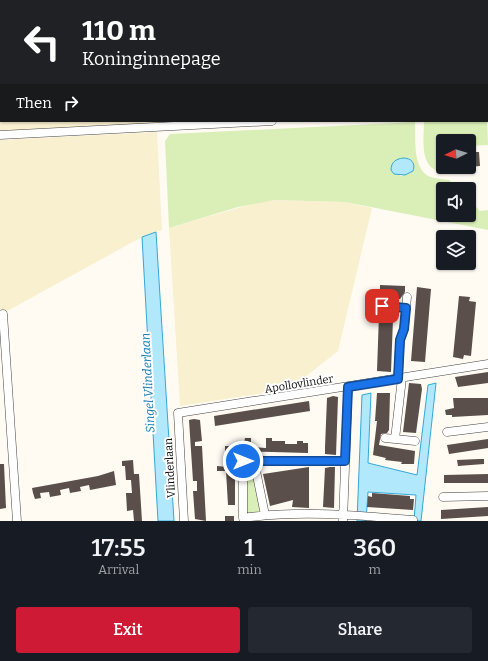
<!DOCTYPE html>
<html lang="en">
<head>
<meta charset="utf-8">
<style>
  :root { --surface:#171b24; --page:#242831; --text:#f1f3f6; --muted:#9ea1a6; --accent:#ce1a35 }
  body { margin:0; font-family:Bitter,serif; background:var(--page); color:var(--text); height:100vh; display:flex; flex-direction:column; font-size:15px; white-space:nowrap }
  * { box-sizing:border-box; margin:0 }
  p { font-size:13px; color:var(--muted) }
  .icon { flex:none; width:22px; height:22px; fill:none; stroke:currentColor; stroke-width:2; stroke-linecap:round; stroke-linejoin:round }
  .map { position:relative; height:521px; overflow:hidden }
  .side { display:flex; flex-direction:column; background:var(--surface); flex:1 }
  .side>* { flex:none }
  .banner { position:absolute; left:0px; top:0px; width:488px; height:122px; box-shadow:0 1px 3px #0004; background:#202124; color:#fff; overflow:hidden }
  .needle { width:26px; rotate:265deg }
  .controls { position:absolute; left:436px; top:134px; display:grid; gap:8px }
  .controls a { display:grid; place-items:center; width:40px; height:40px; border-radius:4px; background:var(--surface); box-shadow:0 1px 3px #0004; font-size:20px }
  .pin { position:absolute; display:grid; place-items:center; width:34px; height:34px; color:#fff; margin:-17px; border-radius:8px; box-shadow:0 2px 6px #0006 }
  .me { position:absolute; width:44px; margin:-22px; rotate:90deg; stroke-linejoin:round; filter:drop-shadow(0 0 3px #0008) }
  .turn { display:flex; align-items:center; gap:14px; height:84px; padding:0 16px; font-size:18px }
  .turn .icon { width:52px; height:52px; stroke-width:2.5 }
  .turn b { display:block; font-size:28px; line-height:34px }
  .then { display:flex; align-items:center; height:38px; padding:0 16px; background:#0003; gap:8px; font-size:15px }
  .eta { display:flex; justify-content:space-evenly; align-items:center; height:68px; text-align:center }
  .eta b { font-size:24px; font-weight:600; line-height:28px }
  .primary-button { display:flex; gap:8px; margin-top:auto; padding:8px 16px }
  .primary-button a { flex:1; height:46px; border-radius:4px; background:var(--accent); color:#fff; font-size:16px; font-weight:600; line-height:46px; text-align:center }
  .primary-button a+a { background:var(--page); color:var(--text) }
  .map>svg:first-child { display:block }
  .farmland { fill:#f8f0cf }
  .green { fill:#daeeb8; fill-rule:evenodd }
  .water { fill:#b2e8fc; stroke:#32a8da }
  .building { fill:#5a4f4b }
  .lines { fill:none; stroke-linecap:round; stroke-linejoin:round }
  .minor-casing { stroke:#434343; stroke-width:9 }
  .minor { stroke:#fff; stroke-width:8 }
  .route-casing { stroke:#114b97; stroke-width:10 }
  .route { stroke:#1a73e8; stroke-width:7 }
  .labels { text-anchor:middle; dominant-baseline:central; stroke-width:4; stroke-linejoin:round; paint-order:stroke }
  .street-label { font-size:11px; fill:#101010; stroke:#fff }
  .water-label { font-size:12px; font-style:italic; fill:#0c79af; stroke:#fff }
</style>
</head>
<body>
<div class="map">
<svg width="488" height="521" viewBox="0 0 488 521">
  <rect width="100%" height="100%" fill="#fffbf3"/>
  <path class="farmland" d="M 0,0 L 488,0 L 488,107 L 487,1 L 1,1 L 1,121 L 235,121 L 0,134 Z
    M 157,132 L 162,230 L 142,237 L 0,315 L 0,140 Z
    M 265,200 L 345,202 L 372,208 L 338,351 L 290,389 L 180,406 L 169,228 Z"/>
  <path class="green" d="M 487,117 L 488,145 L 469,146 L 469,141 L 443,141 L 443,167 L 457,167 L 457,170 C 451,171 444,172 439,171 C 419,167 424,136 424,121 L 487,121 Z
    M 415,122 C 416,138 412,166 428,176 C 435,179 443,179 450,180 L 451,184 L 454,184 L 459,189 L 443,189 L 443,215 L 469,215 L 469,199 L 480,211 L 488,210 L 488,230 L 345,202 L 274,200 L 238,207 L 169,228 L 165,141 L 170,134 ZM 395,161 L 405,175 L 400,176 L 392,164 Z
    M 251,464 L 260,509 L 258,514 L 247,514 L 246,512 L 246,465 Z"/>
  <path class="water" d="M 403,158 C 411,158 416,163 413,171 L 405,175 L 394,174 L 391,170 C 391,162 396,159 403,158 Z
    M 156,232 L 174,521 L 158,521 L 142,237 Z
    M 436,383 L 421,521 L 414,521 L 416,495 L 368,492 L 366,521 L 357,521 L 362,395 L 371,393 L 368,463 L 417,475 L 428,385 Z"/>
  <path class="building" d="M 469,152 L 479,152 L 480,166 L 469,167 Z
    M 380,285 L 405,286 L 405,292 L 400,299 L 380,298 Z
    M 417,287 L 431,289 L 425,362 L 411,361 Z
    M 459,296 L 470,297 L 469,301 L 476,302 L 471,356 L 464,355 L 463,359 L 453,357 Z
    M 379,314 L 391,314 L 391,319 L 393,319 L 391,372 L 377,371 Z
    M 488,372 L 488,383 L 458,387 L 455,377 Z
    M 409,383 L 421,384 L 422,389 L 416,433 L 403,432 Z
    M 377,393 L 390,393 L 389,430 L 387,433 L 381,434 L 379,445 L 415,451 L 414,464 L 401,464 L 402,462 L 385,460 L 386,458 L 373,455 L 377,421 L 375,421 Z
    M 333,396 L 338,397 L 336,455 L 325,454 L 325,447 L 327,398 Z
    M 453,398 L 488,398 L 488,415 L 452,417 L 452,415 L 446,415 L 445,410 L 454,408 Z
    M 309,401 L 310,411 L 215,426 L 214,416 Z
    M 194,419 L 200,420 L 201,431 L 202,441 L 195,442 L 195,446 L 202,446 L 206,521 L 195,519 L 193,491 L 197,491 L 197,481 L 193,481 L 189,420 Z
    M 245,438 L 251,438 L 251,447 L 266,448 L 266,438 L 272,438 L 272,441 L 285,441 L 285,444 L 297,444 L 297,441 L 303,441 L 303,443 L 308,443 L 308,453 L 241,451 L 241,443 L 244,443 Z
    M 488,439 L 488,448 L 449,454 L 447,445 Z
    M 225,446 L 235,446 L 235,505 L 228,505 L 226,471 L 217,471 L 217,466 L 227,467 L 227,451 L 225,451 Z
    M 479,459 L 484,459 L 484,464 L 458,466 L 457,460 Z
    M 133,460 L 134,474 L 139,474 L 142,521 L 134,521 L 133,510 L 127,511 L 126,493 L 132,493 L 131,480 L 126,480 L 125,466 L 122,466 L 122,461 Z
    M 0,464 L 4,464 L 6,508 L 0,509 Z
    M 309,467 L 309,508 L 292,507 L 293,500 L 270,506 L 263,474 Z
    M 330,467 L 335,467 L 334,508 L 323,507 L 325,468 Z
    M 114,471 L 116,485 L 90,490 L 89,485 L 80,487 L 81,491 L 70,493 L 69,488 L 60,490 L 61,495 L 50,497 L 49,492 L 40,493 L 41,498 L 35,499 L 33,493 L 32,488 L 98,476 Z
    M 488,474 L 488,483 L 444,483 L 444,475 Z
    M 372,493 L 410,496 L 410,499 L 414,499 L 413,510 L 367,507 L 368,496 L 372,497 Z
    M 488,507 L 488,516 L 441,519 L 441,510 Z
    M 225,516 L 234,516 L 234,521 L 225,521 Z"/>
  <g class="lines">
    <defs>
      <path id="minor" d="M 487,110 L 488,110
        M 0,135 L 272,121
        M 382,306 L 406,308
        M 3,314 L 17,521
        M 398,379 L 400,340 L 404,329 L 407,297
        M 447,432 L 488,427
        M 385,438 L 415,441
        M 395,439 L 402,378
        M 254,461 L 265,515
        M 345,461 L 243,461 L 243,518 C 299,510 357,515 413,520
        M 443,497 L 488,496
        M 184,521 L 178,413 L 488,364
        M 343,521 L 348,387"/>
    </defs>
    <use href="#minor" class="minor-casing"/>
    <use href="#minor" class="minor"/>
  </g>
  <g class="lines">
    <defs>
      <path id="route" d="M 243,461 L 345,461 L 348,387 L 398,379 L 400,340 L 404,329 L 406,308 L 382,306"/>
    </defs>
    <use href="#route" class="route-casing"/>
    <use href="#route" class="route"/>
  </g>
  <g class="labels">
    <g class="street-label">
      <text transform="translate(299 384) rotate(-9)">Apollovlinder</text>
      <text transform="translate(170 468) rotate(-93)">Vlinderlaan</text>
    </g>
    <g class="water-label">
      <text transform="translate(148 383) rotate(-93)">Singel Vlinderlaan</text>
    </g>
  </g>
</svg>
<div class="controls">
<a><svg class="needle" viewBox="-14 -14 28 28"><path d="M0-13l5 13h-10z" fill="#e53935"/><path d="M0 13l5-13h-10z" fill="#9ea1a6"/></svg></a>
<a><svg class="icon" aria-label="sound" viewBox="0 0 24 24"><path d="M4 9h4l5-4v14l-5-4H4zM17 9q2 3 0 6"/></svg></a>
<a><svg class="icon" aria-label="layers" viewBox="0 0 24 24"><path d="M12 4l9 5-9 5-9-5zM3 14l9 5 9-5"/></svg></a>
</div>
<div class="pin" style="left:382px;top:306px;background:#d93025"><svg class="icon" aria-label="arrive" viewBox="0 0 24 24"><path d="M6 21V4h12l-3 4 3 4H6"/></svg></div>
<svg class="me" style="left:243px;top:461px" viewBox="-20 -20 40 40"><circle r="17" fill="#1a73e8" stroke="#fff" stroke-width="3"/><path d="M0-11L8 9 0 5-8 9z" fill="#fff"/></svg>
<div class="banner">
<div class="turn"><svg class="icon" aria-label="left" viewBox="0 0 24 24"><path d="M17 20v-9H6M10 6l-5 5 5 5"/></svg><div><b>110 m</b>Koninginnepage</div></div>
<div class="then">Then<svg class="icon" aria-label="right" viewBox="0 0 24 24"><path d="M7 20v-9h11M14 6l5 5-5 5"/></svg></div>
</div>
</div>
<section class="side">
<div class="eta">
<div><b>17:55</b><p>Arrival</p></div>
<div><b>1</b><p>min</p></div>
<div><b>360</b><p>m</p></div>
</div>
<div class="primary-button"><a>Exit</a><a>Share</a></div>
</section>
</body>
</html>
